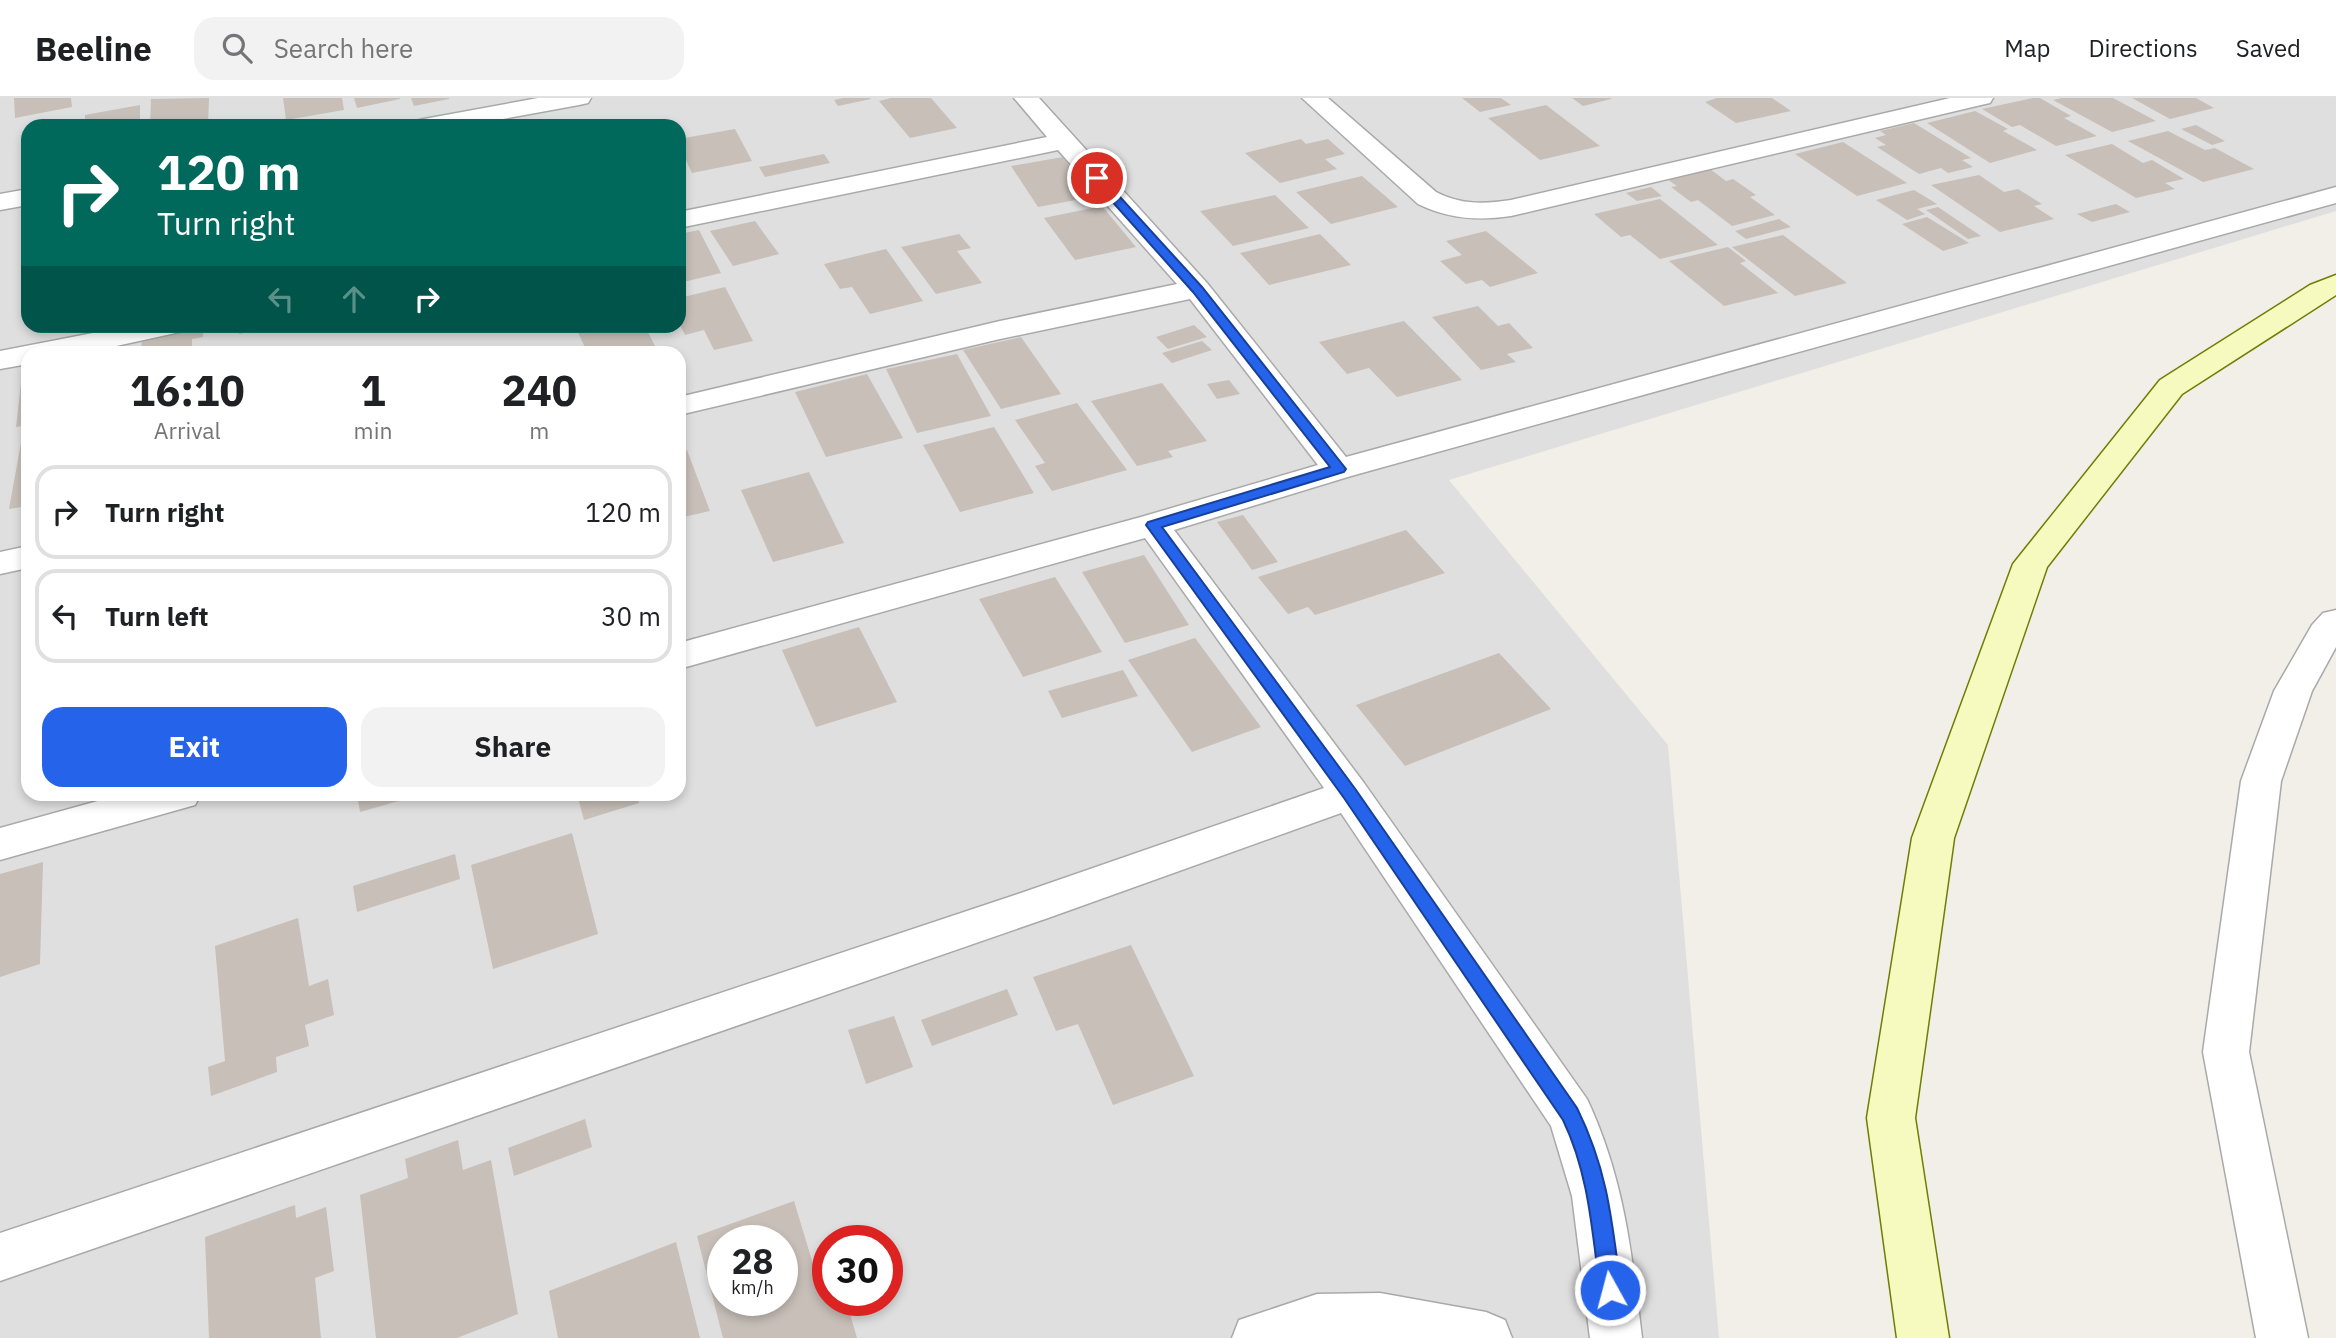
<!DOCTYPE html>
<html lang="en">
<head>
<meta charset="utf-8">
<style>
  :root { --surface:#fff; --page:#f2f2f2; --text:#202124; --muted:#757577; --line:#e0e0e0; --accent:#2563eb }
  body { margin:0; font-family:"IBM Plex Sans",sans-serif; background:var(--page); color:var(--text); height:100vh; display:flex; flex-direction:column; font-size:26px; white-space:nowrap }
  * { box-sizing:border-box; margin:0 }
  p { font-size:23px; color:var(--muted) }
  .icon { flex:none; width:38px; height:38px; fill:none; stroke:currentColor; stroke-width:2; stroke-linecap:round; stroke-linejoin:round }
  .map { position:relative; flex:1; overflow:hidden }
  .sheet { position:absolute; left:21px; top:248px; width:665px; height:455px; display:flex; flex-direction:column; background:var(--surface); border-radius:21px; box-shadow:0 4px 10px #0003 }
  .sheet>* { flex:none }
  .hud { position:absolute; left:21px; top:21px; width:665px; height:214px; border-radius:21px; box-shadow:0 4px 10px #0003; background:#00695c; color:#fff; overflow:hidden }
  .speed { position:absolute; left:707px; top:1127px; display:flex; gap:14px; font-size:35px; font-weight:700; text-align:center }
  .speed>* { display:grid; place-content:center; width:91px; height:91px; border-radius:50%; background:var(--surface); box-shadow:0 4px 10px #0003; line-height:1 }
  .speed small { font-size:18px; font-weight:400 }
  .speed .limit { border:10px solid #d22; background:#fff; color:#111 }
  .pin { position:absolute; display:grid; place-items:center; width:60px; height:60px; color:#fff; margin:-30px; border:4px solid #fff; border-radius:50%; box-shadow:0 2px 7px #0007 }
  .me { position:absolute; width:77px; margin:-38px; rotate:353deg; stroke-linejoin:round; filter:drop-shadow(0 0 5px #0008) }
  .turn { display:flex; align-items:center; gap:24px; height:147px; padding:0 21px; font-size:32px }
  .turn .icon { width:91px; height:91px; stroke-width:2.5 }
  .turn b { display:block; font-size:49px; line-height:60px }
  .lanes { display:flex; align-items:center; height:66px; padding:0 21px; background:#0003; justify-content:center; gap:35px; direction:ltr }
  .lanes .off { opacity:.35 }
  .eta { display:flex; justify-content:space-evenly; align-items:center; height:119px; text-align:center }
  .eta b { font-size:42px; font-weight:700; line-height:49px }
  .cta { display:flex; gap:14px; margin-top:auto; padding:14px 21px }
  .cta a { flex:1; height:80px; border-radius:21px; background:var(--accent); color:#fff; font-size:28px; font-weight:700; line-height:80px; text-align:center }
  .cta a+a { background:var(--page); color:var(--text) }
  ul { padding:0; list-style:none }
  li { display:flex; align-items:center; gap:21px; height:94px; margin:0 14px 10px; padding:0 7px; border:4px solid var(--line); border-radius:21px }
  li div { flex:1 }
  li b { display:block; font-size:26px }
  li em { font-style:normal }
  header { display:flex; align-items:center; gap:42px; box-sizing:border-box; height:98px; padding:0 35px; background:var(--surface); border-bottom:2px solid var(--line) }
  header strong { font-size:33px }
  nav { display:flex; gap:38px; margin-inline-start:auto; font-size:24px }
  .search { width:490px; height:63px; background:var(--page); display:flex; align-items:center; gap:18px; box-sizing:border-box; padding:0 24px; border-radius:21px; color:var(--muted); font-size:26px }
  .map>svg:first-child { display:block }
  .residential { fill:#e0dfdf; fill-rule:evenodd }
  .building { fill:#c7bfb8; fill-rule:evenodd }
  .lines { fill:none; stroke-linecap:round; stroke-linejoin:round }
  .street-casing { stroke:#a9a9a9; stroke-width:3 }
  .secondary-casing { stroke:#707d05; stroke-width:3 }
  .street { fill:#fff; fill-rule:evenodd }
  .secondary { fill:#f7fabf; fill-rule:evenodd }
  .route { fill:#2563eb; stroke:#184099; stroke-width:2 }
</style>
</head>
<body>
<header>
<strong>Beeline</strong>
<div class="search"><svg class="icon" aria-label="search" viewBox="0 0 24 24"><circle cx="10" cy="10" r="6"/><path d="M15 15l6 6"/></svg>Search here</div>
<nav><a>Map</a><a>Directions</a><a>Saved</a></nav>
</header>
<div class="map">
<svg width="2336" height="1240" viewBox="0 0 2336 1240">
  <rect width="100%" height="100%" fill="#f2efe9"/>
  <path class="residential" d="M 0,0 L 2336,0 L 2336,113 L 1449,382 L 1668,647 L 1719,1240 L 0,1240 ZM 28,28 L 679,28 L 679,228 L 28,228 ZM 28,256 L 679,256 L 679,696 L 28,696 ZM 723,1143 L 782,1143 L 782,1202 L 723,1202 ZM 828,1143 L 887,1143 L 887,1202 L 828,1202 Z"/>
  <path class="building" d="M 14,0 L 71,0 L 72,9 L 15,20 Z
    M 209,0 L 208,28 L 150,28 L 151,1 Z
    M 283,0 L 342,0 L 344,12 L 286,22 Z
    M 354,0 L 400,0 L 400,1 L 357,10 Z
    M 411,0 L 449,0 L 449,1 L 414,8 Z
    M 843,0 L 870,0 L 871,1 L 838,8 L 834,2 Z
    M 891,0 L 931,0 L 957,30 L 910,40 L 879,3 Z
    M 1462,0 L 1501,0 L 1511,7 L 1480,14 Z
    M 1572,0 L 1611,0 L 1611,1 L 1583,8 Z
    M 1717,0 L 1772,0 L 1791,13 L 1736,25 L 1705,4 Z
    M 2033,0 L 2040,0 L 2071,18 L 2064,20 L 2097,38 L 2056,48 L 2020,27 L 2012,29 L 1982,11 Z
    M 2062,0 L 2113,0 L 2156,23 L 2112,34 L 2053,2 Z
    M 2132,0 L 2196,0 L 2214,10 L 2170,21 Z
    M 140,7 L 140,28 L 85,28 L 85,17 Z
    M 1546,7 L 1600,48 L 1540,62 L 1488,20 Z
    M 1975,13 L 2008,31 L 2003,33 L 2037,52 L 1990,65 L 1927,25 Z
    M 612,22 L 615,28 L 585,28 L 585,27 Z
    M 1914,25 L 1971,60 L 1962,62 L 1973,69 L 1948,75 L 1941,70 L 1919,76 L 1877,49 L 1886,47 L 1875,40 L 1886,37 L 1880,33 Z
    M 2196,27 L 2225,43 L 2212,47 L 2181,31 Z
    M 735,31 L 752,63 L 692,75 L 679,47 L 679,41 Z
    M 2168,33 L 2205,52 L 2215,50 L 2254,71 L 2203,84 L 2128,43 Z
    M 1301,41 L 1306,46 L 1328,41 L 1345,56 L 1325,61 L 1337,71 L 1280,85 L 1245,55 Z
    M 1843,44 L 1907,85 L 1857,98 L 1795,56 Z
    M 2112,46 L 2143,65 L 2152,62 L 2184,81 L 2165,85 L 2175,91 L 2136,100 L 2065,57 Z
    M 824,56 L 830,65 L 765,79 L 759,69 Z
    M 1063,59 L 1092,99 L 1038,109 L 1011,68 Z
    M 1710,71 L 1726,83 L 1733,81 L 1756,97 L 1750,99 L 1775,117 L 1732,128 L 1698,102 L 1691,104 L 1671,89 L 1677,88 L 1667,81 Z
    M 1979,77 L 2004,94 L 2018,91 L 2042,106 L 2034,108 L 2054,121 L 2000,134 L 1931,87 Z
    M 1362,78 L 1398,109 L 1331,126 L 1296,94 Z
    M 1651,89 L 1662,98 L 1637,103 L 1626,95 Z
    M 1914,92 L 1937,106 L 1917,111 L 1925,116 L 1907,122 L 1876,102 Z
    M 1275,97 L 1309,130 L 1233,148 L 1200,113 Z
    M 1660,101 L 1718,147 L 1660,161 L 1630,137 L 1621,139 L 1594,116 Z
    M 2116,106 L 2130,114 L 2092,124 L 2077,116 Z
    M 1102,108 L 1136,149 L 1075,162 L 1044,120 Z
    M 1938,109 L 1981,138 L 1968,141 L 1926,112 Z
    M 1927,119 L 1969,145 L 1943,153 L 1902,126 Z
    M 1779,121 L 1791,129 L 1746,141 L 1735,133 Z
    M 755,123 L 779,156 L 733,168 L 710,133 Z
    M 699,132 L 721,175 L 679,185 L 679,136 Z
    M 1486,133 L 1538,175 L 1490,189 L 1482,182 L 1466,186 L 1440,163 L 1462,157 L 1446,143 Z
    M 959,136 L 971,150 L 957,153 L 982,185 L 936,196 L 901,149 Z
    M 1320,136 L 1351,167 L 1269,187 L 1240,155 Z
    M 1783,137 L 1847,185 L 1795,198 L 1732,149 Z
    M 1728,149 L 1746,163 L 1740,165 L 1778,195 L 1724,208 L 1669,163 Z
    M 886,151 L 923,203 L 870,216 L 852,189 L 840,191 L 824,166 Z
    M 725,189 L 753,243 L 714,252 L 704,232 L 685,237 L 679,225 L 679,200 Z
    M 1478,208 L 1498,228 L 1509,225 L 1533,250 L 1507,256 L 1516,264 L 1481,272 L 1432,219 Z
    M 1404,223 L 1462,282 L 1397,299 L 1369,270 L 1347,276 L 1319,244 Z
    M 1194,227 L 1207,239 L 1168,251 L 1156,239 Z
    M 203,228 L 203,239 L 192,241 L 192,256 L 141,256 L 142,240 Z
    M 238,228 L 274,228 L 274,229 L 239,236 Z
    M 575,228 L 645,228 L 659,256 L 588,256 Z
    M 1021,239 L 1061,296 L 1001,311 L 963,252 Z
    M 1202,243 L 1212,252 L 1172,265 L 1162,255 Z
    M 957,256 L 991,318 L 917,335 L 886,271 Z
    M 28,266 L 28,327 L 16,329 L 23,267 Z
    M 867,276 L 903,340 L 826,359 L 795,294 Z
    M 1229,282 L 1240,296 L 1217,301 L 1207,286 Z
    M 1162,285 L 1207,343 L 1168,353 L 1173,359 L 1137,368 L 1091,303 Z
    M 1077,305 L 1127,372 L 1052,393 L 1035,368 L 1045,365 L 1015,322 Z
    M 994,329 L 1034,395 L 960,414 L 923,347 Z
    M 28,338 L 28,408 L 9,411 L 22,339 Z
    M 687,352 L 710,413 L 679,420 L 679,354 Z
    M 809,374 L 844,445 L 773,464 L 741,392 Z
    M 1243,417 L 1278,464 L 1252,472 L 1217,424 Z
    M 1406,432 L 1445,475 L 1315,517 L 1308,509 L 1288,516 L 1258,479 Z
    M 1144,457 L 1189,527 L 1125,545 L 1082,474 Z
    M 1055,479 L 1102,554 L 1023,579 L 979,501 Z
    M 859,529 L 897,604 L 816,629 L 782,552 Z
    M 1195,540 L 1261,629 L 1192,654 L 1128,562 Z
    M 1499,555 L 1551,611 L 1405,668 L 1356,607 Z
    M 1123,572 L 1138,598 L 1062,620 L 1048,593 Z
    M 412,696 L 413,699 L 360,714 L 357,697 Z
    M 577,696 L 637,696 L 639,705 L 584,722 Z
    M 572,735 L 598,836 L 493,871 L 471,767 Z
    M 455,756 L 460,781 L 357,814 L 353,788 Z
    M 43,764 L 40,866 L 0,879 L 0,776 Z
    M 298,820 L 309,888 L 328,881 L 334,917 L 305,927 L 309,948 L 276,959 L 277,974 L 211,998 L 208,969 L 225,963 L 215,848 Z
    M 1131,847 L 1194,978 L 1113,1007 L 1078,926 L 1056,933 L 1033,879 Z
    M 1007,891 L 1018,917 L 932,948 L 921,922 Z
    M 894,918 L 913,969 L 866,986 L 848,932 Z
    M 585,1021 L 592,1049 L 514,1078 L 508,1050 Z
    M 458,1042 L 463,1072 L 491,1062 L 518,1216 L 457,1240 L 376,1240 L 360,1097 L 408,1080 L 405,1061 Z
    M 794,1103 L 817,1179 L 828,1175 L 828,1202 L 846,1202 L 857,1240 L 723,1240 L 697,1138 ZM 723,1143 L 782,1143 L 782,1202 L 723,1202 Z
    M 295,1107 L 296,1120 L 326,1109 L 334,1173 L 315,1180 L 321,1240 L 209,1240 L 205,1139 Z
    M 676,1144 L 700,1240 L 558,1240 L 549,1193 Z"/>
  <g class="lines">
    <defs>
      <path id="street" d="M 538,0 L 591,0 L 588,5 L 579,7 L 465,28 L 412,28 L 415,23 L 424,21 Z
        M 1014,0 L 1039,0 L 1207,185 L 1346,359 L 2336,89 L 2336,105 L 1351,378 L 1174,432 L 1364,685 L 1587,1001 C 1624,1080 1632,1155 1642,1240 L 1590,1240 L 1572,1098 L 1551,1028 L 1341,715 L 1048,820 L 0,1183 L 0,1135 L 1018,796 L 1324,690 L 1145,440 L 679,571 L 679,545 L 1141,419 L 1318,367 L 1190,201 L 1000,241 L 679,317 L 679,299 L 1000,223 L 1177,186 L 1058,52 L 679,130 L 679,114 L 1047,39 Z
        M 1302,0 L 1328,0 L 1436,94 C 1461,107 1484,106 1511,102 L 1950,0 L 1993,0 L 1990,5 L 1981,7 L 1511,118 C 1478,123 1448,121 1418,106 Z
        M 28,91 L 28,107 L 0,112 L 0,96 Z
        M 129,228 L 185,228 L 180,234 L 80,256 L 28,256 L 28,266 L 0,271 L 0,253 Z
        M 28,448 L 28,470 L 0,476 L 0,454 Z
        M 2336,512 L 2336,549 L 2312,593 L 2281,683 L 2249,954 L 2308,1240 L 2256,1240 L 2203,954 L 2241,683 L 2274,593 L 2312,527 L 2323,515 Z
        M 123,696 L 201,696 L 195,707 L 0,762 L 0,730 Z
        M 1380,1195 L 1486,1214 L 1505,1222 L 1512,1240 L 1232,1240 L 1239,1222 L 1317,1196 Z"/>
      <path id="secondary" d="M 2336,177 L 2336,197 L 2182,296 L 2047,469 L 1954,740 L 1915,1020 L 1949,1240 L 1897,1240 L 1867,1020 L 1912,740 L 2013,466 L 2160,282 L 2310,187 Z"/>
    </defs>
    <use href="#street" class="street-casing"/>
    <use href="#secondary" class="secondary-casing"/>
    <use href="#street" class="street"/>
    <use href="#secondary" class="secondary"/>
  </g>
  <path class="route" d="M 1093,78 L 1101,78 L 1202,189 L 1346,371 L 1344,374 L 1162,429 L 1356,692 L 1577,1010 C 1608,1073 1612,1123 1621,1192 L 1618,1199 L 1610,1202 L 1603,1199 L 1600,1192 C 1592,1133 1589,1076 1563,1022 L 1344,700 L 1146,427 L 1148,424 L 1330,369 L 1193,194 L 1093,82 Z"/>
</svg>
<div class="speed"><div>28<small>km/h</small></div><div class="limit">30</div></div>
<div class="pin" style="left:1097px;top:80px;background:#d93025"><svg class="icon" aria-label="arrive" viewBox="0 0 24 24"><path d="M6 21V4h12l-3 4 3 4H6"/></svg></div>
<svg class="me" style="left:1610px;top:1192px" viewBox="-20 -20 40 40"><circle r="17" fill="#2563eb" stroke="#fff" stroke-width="3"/><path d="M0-11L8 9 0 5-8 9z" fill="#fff"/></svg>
<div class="hud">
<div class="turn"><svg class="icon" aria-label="right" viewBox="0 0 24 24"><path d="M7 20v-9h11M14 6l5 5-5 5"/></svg><div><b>120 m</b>Turn right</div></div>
<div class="lanes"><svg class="icon off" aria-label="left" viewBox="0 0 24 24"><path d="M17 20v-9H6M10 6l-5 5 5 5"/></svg><svg class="icon off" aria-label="ahead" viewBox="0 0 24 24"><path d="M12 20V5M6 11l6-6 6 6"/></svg><svg class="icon" aria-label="right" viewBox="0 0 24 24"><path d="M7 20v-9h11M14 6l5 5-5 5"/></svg></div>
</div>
<section class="sheet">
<div class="eta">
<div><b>16:10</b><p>Arrival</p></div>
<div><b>1</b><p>min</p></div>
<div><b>240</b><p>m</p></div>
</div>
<ul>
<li><svg class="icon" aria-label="right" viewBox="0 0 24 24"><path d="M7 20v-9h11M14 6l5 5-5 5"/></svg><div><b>Turn right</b></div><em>120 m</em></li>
<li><svg class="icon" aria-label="left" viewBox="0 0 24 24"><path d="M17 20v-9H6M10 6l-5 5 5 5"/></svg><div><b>Turn left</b></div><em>30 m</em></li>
</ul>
<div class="cta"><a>Exit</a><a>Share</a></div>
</section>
</div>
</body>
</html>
